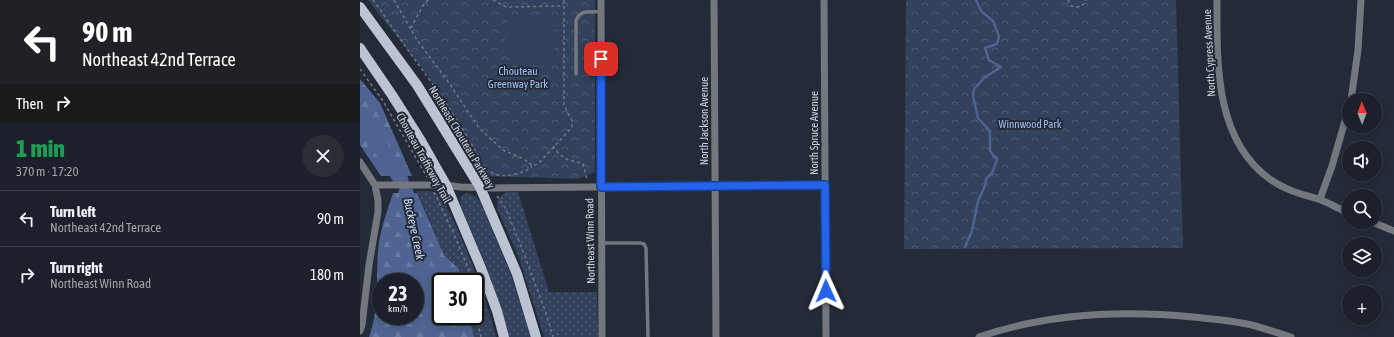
<!DOCTYPE html>
<html lang="en">
<head>
<meta charset="utf-8">
<style>
  :root { --surface:#1b202a; --page:#282d36; --text:#f1f3f6; --muted:#a0a3a8; --line:#393e47 }
  body { margin:0; font-family:"Asap Condensed",sans-serif; background:var(--page); color:var(--text); height:100vh; display:flex; flex-direction:column; font-size:15px; white-space:nowrap }
  * { box-sizing:border-box; margin:0 }
  p { font-size:13px; color:var(--muted) }
  .icon { flex:none; width:22px; height:22px; fill:none; stroke:currentColor; stroke-width:2; stroke-linecap:round; stroke-linejoin:round }
  .map { position:relative; flex:1; overflow:hidden }
  .drawer { display:flex; flex-direction:column; background:var(--surface); width:360px }
  .drawer>* { flex:none }
  .top-card { background:#202124; color:#fff; overflow:hidden }
  .needle { width:26px; rotate:359deg }
  .buttons { position:absolute; left:982px; top:93px; display:grid; gap:8px }
  .buttons a { display:grid; place-items:center; width:40px; height:40px; border-radius:50%; background:var(--surface); box-shadow:0 2px 6px #0003,0 0 0 1px var(--line); font-size:20px }
  .speed { position:absolute; left:12px; top:273px; display:flex; gap:8px; font-size:20px; font-weight:700; text-align:center }
  .speed>* { display:grid; place-content:center; width:52px; height:52px; border-radius:50%; background:var(--surface); box-shadow:0 2px 6px #0003,0 0 0 1px var(--line); line-height:1 }
  .speed small { font-size:10px; font-weight:400 }
  .speed .limit { border:2px solid #111; border-radius:6px; background:#fff; color:#111 }
  .pin { position:absolute; display:grid; place-items:center; width:34px; height:34px; color:#fff; margin:-17px; border-radius:8px; box-shadow:0 2px 6px #0006 }
  .me { position:absolute; width:44px; margin:-22px; rotate:359deg; stroke-linejoin:round; filter:drop-shadow(0 0 3px #0008) }
  .turn { display:flex; align-items:center; gap:14px; height:84px; padding:0 16px; font-size:18px }
  .turn .icon { width:52px; height:52px; stroke-width:2.5 }
  .turn b { display:block; font-size:28px; line-height:34px }
  .then { display:flex; align-items:center; height:38px; padding:0 16px; background:#0003; gap:8px; font-size:15px }
  .round { display:grid; place-items:center; flex:none; width:42px; height:42px; border-radius:21px; background:var(--page) }
  .overview { display:flex; align-items:center; justify-content:space-between; height:68px; padding:0 16px }
  h1 { font-size:24px; font-weight:800; line-height:30px; color:#1e9e55 }
  ul { padding:0; list-style:none }
  li { display:flex; align-items:center; gap:12px; height:56px; padding:0 16px; border-top:1px solid var(--line) }
  li div { flex:1 }
  li b { display:block; font-size:15px }
  li em { font-style:normal }
  main { display:flex; flex:1; min-height:0 }
  .map>svg:first-child { display:block }
  .grass { fill:url(#grass-dots) }
  .forest { fill:url(#forest-firs); fill-rule:evenodd }
  .park { fill:url(#park-crowns) }
  .pitch { fill:#34415d }
  .lines { fill:none; stroke-linecap:round; stroke-linejoin:round }
  .stream { stroke:#4e6391; stroke-width:2.5 }
  .river { stroke:#4e6391; stroke-width:15 }
  .path { stroke:#727883; stroke-width:1.5; stroke-dasharray:3 3; stroke-linecap:butt }
  .service { stroke:#73777e; stroke-width:3.5 }
  .minor { stroke:#73777e; stroke-width:7 }
  .primary { stroke:#bcc3d2; stroke-width:10 }
  .route-casing { stroke:#184099; stroke-width:10 }
  .route { stroke:#2563eb; stroke-width:7 }
  .labels { text-anchor:middle; dominant-baseline:central; stroke-width:4; stroke-linejoin:round; paint-order:stroke }
  .street-label { font-size:11px; fill:#cdd1da; stroke:#242b38 }
  .park-label { font-size:11px; fill:#a2bef6; stroke:#242b38 }
  .water-label { font-size:12px; font-style:italic; fill:#ccdaf7; stroke:#242b38 }
</style>
</head>
<body>
<main>
<section class="drawer">
<div class="top-card">
<div class="turn"><svg class="icon" aria-label="left" viewBox="0 0 24 24"><path d="M17 20v-9H6M10 6l-5 5 5 5"/></svg><div><b>90 m</b>Northeast 42nd Terrace</div></div>
<div class="then">Then<svg class="icon" aria-label="right" viewBox="0 0 24 24"><path d="M7 20v-9h11M14 6l5 5-5 5"/></svg></div>
</div>
<div class="overview"><div><h1>1 min</h1><p>370 m · 17:20</p></div><a class="round"><svg class="icon" aria-label="close" viewBox="0 0 24 24"><path d="M6 6l12 12M18 6L6 18"/></svg></a></div>
<ul>
<li><svg class="icon" aria-label="left" viewBox="0 0 24 24"><path d="M17 20v-9H6M10 6l-5 5 5 5"/></svg><div><b>Turn left</b><p>Northeast 42nd Terrace</p></div><em>90 m</em></li>
<li><svg class="icon" aria-label="right" viewBox="0 0 24 24"><path d="M7 20v-9h11M14 6l5 5-5 5"/></svg><div><b>Turn right</b><p>Northeast Winn Road</p></div><em>180 m</em></li>
</ul>
</section>
<div class="map">
<svg width="1034" height="337" viewBox="0 0 1034 337">
  <defs>
    <pattern id="grass-dots" width="8" height="8" patternUnits="userSpaceOnUse"><rect width="8" height="8" fill="#34415d"/><path d="M2 2h.1M6 6h.1" fill="none" stroke="#505b74" stroke-width="1.8" stroke-linecap="round"/></pattern>
    <pattern id="forest-firs" width="22" height="20" patternUnits="userSpaceOnUse"><rect width="22" height="20" fill="#4f6492"/><path d="M5 1l3.5 6h-7zM16 11l3.5 6h-7z" fill="#6779a1"/></pattern>
    <pattern id="park-crowns" width="20" height="18" patternUnits="userSpaceOnUse"><rect width="20" height="18" fill="#34415d"/><path d="M2 6a3 3 0 1 1 6 0M12 15a3 3 0 1 1 6 0" fill="none" stroke="#505b74"/></pattern>
  </defs>
  <rect width="100%" height="100%" fill="#242b38"/>
  <path class="grass" d="M 57,191 C 68,191 76,190 83,199 C 105,243 124,290 136,337 L 114,337 L 109,316 L 115,316 L 115,282 L 102,282 L 99,269 L 84,255 Z
    M 147,192 L 158,192 L 189,292 L 237,292 L 238,337 L 184,337 L 159,258 L 137,208 C 137,200 140,195 147,192 Z
    M 107,193 L 115,196 L 121,203 L 150,272 L 171,337 L 149,337 L 126,265 L 101,206 L 100,202 L 101,196 Z"/>
  <path class="forest" d="M 0,79 L 20,103 L 52,176 L 21,176 L 0,145 Z
    M 33,193 L 57,193 L 84,255 L 99,269 L 102,282 L 81,282 L 81,316 L 109,316 L 114,337 L 9,337 C 19,311 16,280 18,252 C 19,232 27,212 33,193 ZM 21,282 L 55,282 L 55,316 L 21,316 Z"/>
  <path class="park" d="M 8,0 L 235,0 L 235,172 L 218,179 L 126,176 L 68,76 Z
    M 546,0 L 816,0 L 823,248 L 544,249 Z"/>
  <path class="pitch" d="M 189,15 L 194,20 L 194,59 L 189,62 L 163,62 L 150,55 C 145,42 140,27 151,16 Z"/>
  <g class="lines">
    <path class="stream" d="M 605,247 L 612,231 L 618,201 L 625,186 L 626,179 L 632,173 L 637,160 L 630,151 L 630,131 L 618,118 L 613,96 L 614,89 L 624,78 L 641,67 L 629,60 L 625,48 L 637,44 L 639,36 L 633,21 L 621,11 L 616,0"/>
    <path class="river" d="M 0,114 L 41,180
      M 46,192 L 54,223 L 73,327 L 71,337"/>
    <path class="path" d="M 13,0 C 26,17 37,35 50,53 C 79,93 110,134 129,180
      M 34,0 L 57,40 L 87,80 L 119,128 L 143,150 L 164,159 L 173,166 L 179,163 L 212,127 L 212,121 L 204,105 L 204,0
      M 133,0 L 146,7 L 203,6
      M 708,0 L 711,6 C 718,8 723,7 726,0
      M 51,28 L 62,7 L 68,0
      M 0,69 L 23,101 L 67,177
      M 193,146 L 199,154 L 206,159 L 223,164 L 227,179
      M 125,171 C 131,171 133,174 138,175 C 147,177 166,173 172,166
      M 74,192 L 93,232 L 108,268 L 112,282
      M 137,196 L 146,209 L 163,251 L 186,313 L 193,337
      M 115,311 L 121,337"/>
    <path class="service" d="M 216,74 L 216,21 C 220,9 230,12 241,12
      M 242,243 L 280,243 L 284,244 L 286,248 L 288,337"/>
    <path class="minor" d="M 241,0 L 242,337
      M 354,0 L 356,337
      M 464,0 L 466,337
      M 857,0 C 857,62 854,140 911,180 C 919,185 928,190 938,193 C 946,196 954,197 961,200 C 971,204 979,209 989,213
      M 991,100 L 998,50 L 1001,0
      M 0,162 L 15,185 L 18,200 L 18,212 L 9,265 L 2,325 L 0,331
      M 15,185 L 86,185 L 100,187 L 133,188 L 465,185
      M 960,199 L 972,166 L 989,107
      M 1012,222 L 1034,231
      M 619,337 C 688,313 762,310 833,317 C 851,319 870,320 887,324 C 902,327 917,333 931,337"/>
    <path class="primary" d="M 0,7 L 57,85 L 120,187 L 157,274 L 176,337
      M 0,48 L 32,95 L 61,141 L 86,185 L 121,268 L 137,311 L 144,337"/>
  </g>
  <g class="lines">
    <defs>
      <path id="route" d="M 241,59 L 241,187 L 465,185 L 466,291"/>
    </defs>
    <use href="#route" class="route-casing"/>
    <use href="#route" class="route"/>
  </g>
  <g class="labels">
    <g class="street-label">
      <text transform="translate(849 53) rotate(-93)">North Cypress Avenue</text>
      <text transform="translate(344 121) rotate(-90)">North Jackson Avenue</text>
      <text transform="translate(454 133) rotate(-90)">North Spruce Avenue</text>
      <text transform="translate(102 137) rotate(59)">Northeast Chouteau Parkway</text>
      <text transform="translate(64 158) rotate(61)">Chouteau Trafficway Trail</text>
      <text transform="translate(230 241) rotate(-91)">Northeast Winn Road</text>
    </g>
    <g class="park-label">
      <text x="158" y="71">Chouteau<tspan x="158" dy="13">Greenway Park</tspan></text>
      <text x="670" y="124">Winnwood Park</text>
    </g>
    <g class="water-label">
      <text transform="translate(54 229) rotate(78)">Buckeye Creek</text>
    </g>
  </g>
</svg>
<div class="buttons">
<a><svg class="needle" viewBox="-14 -14 28 28"><path d="M0-13l5 13h-10z" fill="#e53935"/><path d="M0 13l5-13h-10z" fill="#a0a3a8"/></svg></a>
<a><svg class="icon" aria-label="sound" viewBox="0 0 24 24"><path d="M4 9h4l5-4v14l-5-4H4zM17 9q2 3 0 6"/></svg></a>
<a><svg class="icon" aria-label="search" viewBox="0 0 24 24"><circle cx="10" cy="10" r="6"/><path d="M15 15l6 6"/></svg></a>
<a><svg class="icon" aria-label="layers" viewBox="0 0 24 24"><path d="M12 4l9 5-9 5-9-5zM3 14l9 5 9-5"/></svg></a>
<a>+</a>
</div>
<div class="speed"><div>23<small>km/h</small></div><div class="limit">30</div></div>
<div class="pin" style="left:241px;top:59px;background:#d93025"><svg class="icon" aria-label="arrive" viewBox="0 0 24 24"><path d="M6 21V4h12l-3 4 3 4H6"/></svg></div>
<svg class="me" style="left:466px;top:291px" viewBox="-20 -20 40 40"><path d="M0-17L14 15 0 8-14 15z" fill="#2563eb" stroke="#fff" stroke-width="4"/></svg>
</div>
</main>
</body>
</html>
